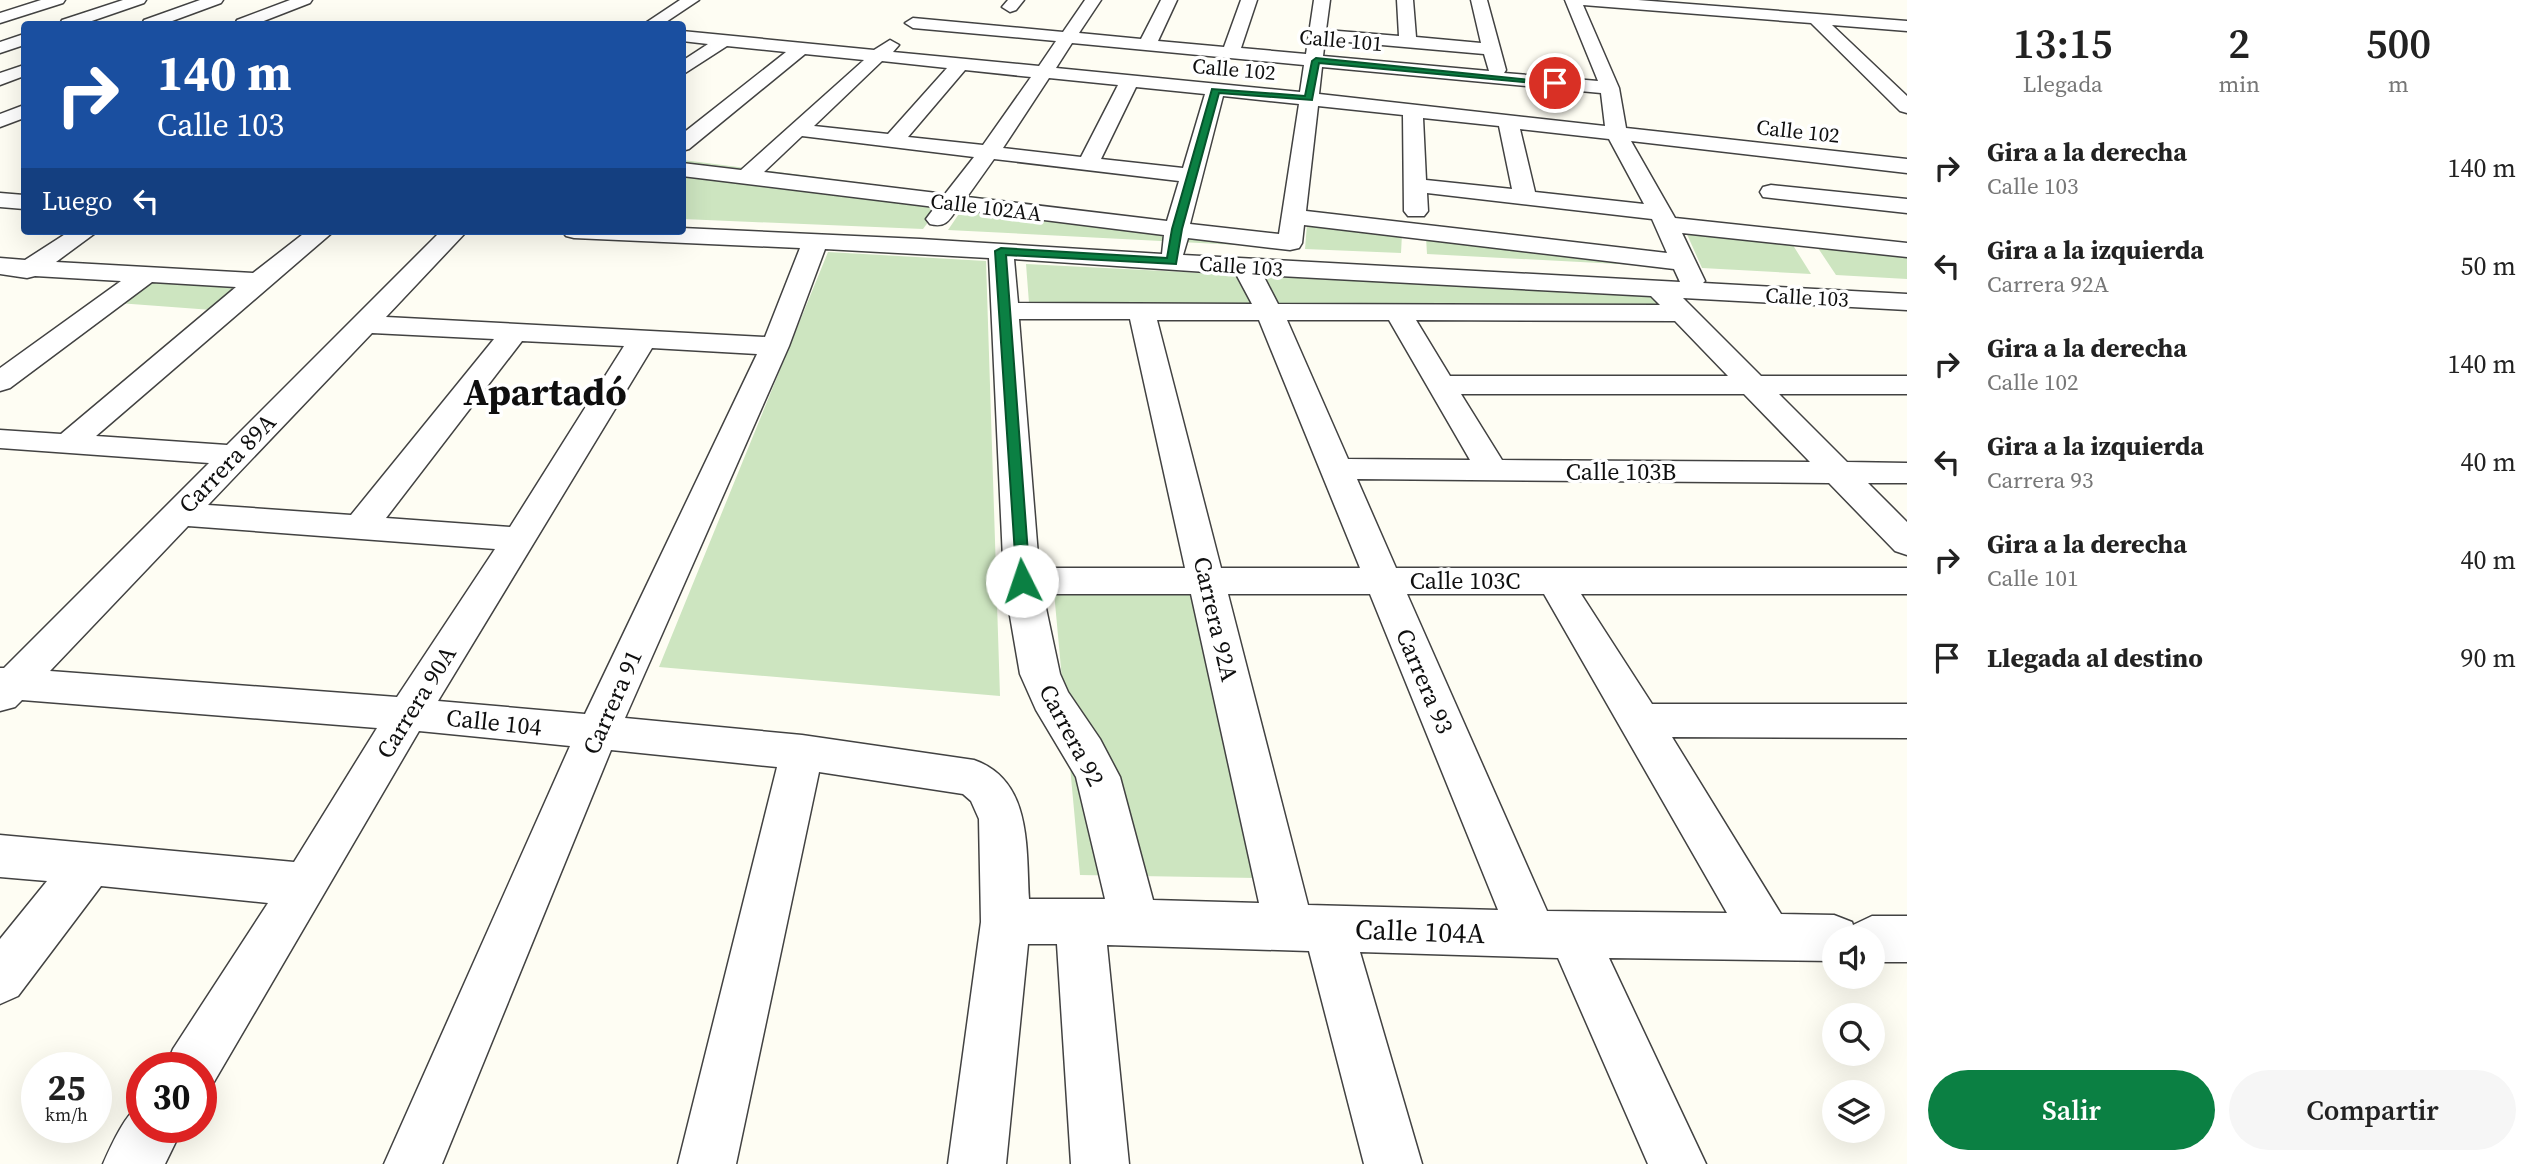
<!DOCTYPE html>
<html lang="es">
<head>
<meta charset="utf-8">
<style>
  :root { --surface:#fff; --page:#f6f6f6; --text:#222; --muted:#767676; --accent:#0b8043 }
  body { margin:0; font-family:"Source Serif 4",serif; background:var(--page); color:var(--text); height:100vh; display:flex; flex-direction:column; font-size:26px; white-space:nowrap }
  * { box-sizing:border-box; margin:0 }
  p { font-size:23px; color:var(--muted) }
  .icon { flex:none; width:38px; height:38px; fill:none; stroke:currentColor; stroke-width:2; stroke-linecap:round; stroke-linejoin:round }
  .map { position:relative; flex:1; overflow:hidden }
  .panel { display:flex; flex-direction:column; background:var(--surface); width:630px }
  .panel>* { flex:none }
  .hud { position:absolute; left:21px; top:21px; width:665px; height:214px; border-radius:7px; box-shadow:0 7px 28px #0002; background:#1a4fa0; color:#fff; overflow:hidden }
  .fabs { position:absolute; left:1822px; top:926px; display:grid; gap:14px }
  .fabs a { display:grid; place-items:center; width:63px; height:63px; border-radius:50%; background:var(--surface); box-shadow:0 7px 28px #0002; font-size:35px }
  .speed { position:absolute; left:21px; top:1052px; display:flex; gap:14px; font-size:35px; font-weight:700; text-align:center }
  .speed>* { display:grid; place-content:center; width:91px; height:91px; border-radius:50%; background:var(--surface); box-shadow:0 7px 28px #0002; line-height:1 }
  .speed small { font-size:18px; font-weight:400 }
  .speed .limit { border:10px solid #d22; background:#fff; color:#111 }
  .pin { position:absolute; display:grid; place-items:center; width:60px; height:60px; color:#fff; margin:-30px; border:4px solid #fff; border-radius:50%; box-shadow:0 2px 7px #0007 }
  .me { position:absolute; width:77px; margin:-38px; rotate:356deg; stroke-linejoin:round; filter:drop-shadow(0 0 5px #0008) }
  .turn { display:flex; align-items:center; gap:24px; height:147px; padding:0 21px; font-size:32px }
  .turn .icon { width:91px; height:91px; stroke-width:2.5 }
  .turn b { display:block; font-size:49px; line-height:60px }
  .then { display:flex; align-items:center; height:66px; padding:0 21px; background:#0003; gap:14px; font-size:26px }
  .eta { display:flex; justify-content:space-evenly; align-items:center; height:119px; text-align:center }
  .eta b { font-size:42px; font-weight:600; line-height:49px }
  .action { display:flex; gap:14px; margin-top:auto; padding:14px 21px }
  .action a { flex:1; height:80px; border-radius:42px; background:var(--accent); color:#fff; font-size:28px; font-weight:600; line-height:80px; text-align:center }
  .action a+a { background:var(--page); color:var(--text) }
  ul { padding:0; list-style:none }
  li { display:flex; align-items:center; gap:21px; height:98px; padding:0 21px }
  li div { flex:1 }
  li b { display:block; font-size:26px }
  li em { font-style:normal }
  main { display:flex; flex:1; min-height:0 }
  .map>svg:first-child { display:block }
  .green { fill:#cde5c0 }
  .lines { fill:none; stroke-linecap:round; stroke-linejoin:round }
  .minor-casing { stroke:#424242; stroke-width:3 }
  .minor { fill:#fff; fill-rule:evenodd }
  .route { fill:#0b8043; stroke:#07532c; stroke-width:2 }
  .labels { text-anchor:middle; dominant-baseline:central; stroke-width:7; stroke-linejoin:round; paint-order:stroke }
  .far-street-label { font-size:21px; fill:#0f0f0f; stroke:#fff }
  .street-label { font-size:24px; fill:#0f0f0f; stroke:#fff }
  .near-street-label { font-size:28px; fill:#0f0f0f; stroke:#fff }
  .town-label { font-size:38px; font-weight:bold; fill:#0f0f0f; stroke:#fff }
</style>
</head>
<body>
<main>
<div class="map">
<svg width="1907" height="1164" viewBox="0 0 1907 1164">
  <rect width="100%" height="100%" fill="#fefdf3"/>
  <path class="green" d="M 683,160 L 949,194 L 923,229 L 683,219 Z
    M 971,196 L 1280,236 L 1278,247 L 948,230 Z
    M 1307,224 L 1402,234 L 1401,253 L 1305,249 Z
    M 1686,232 L 1791,242 L 1811,274 L 1702,268 Z
    M 1426,237 L 1655,266 L 1427,254 Z
    M 1816,245 L 1907,255 L 1907,279 L 1836,275 Z
    M 828,252 L 986,261 L 1000,696 L 659,667 Z
    M 1026,264 L 1653,296 L 1667,310 L 1029,303 Z
    M 151,279 L 243,285 L 212,310 L 118,303 Z
    M 1054,592 L 1192,594 L 1256,878 L 1080,875 Z"/>
  <g class="lines">
    <defs>
      <path id="minor" d="M 41,0 L 65,0 L 63,3 L 0,23 L 0,13 Z
        M 123,0 L 146,0 L 144,3 L 83,24 L 60,24 L 62,20 Z
        M 200,0 L 223,0 L 221,3 L 164,24 L 142,24 L 144,20 Z
        M 290,0 L 312,0 L 310,3 L 256,24 L 235,24 L 237,20 Z
        M 680,0 L 699,0 L 663,24 L 644,24 Z
        M 1008,0 L 1024,0 L 1016,10 L 1010,12 L 1002,7 Z
        M 1085,0 L 1101,0 L 1079,33 L 1141,39 L 1161,0 L 1177,0 L 1158,41 L 1224,47 L 1241,0 L 1257,0 L 1241,48 L 1306,54 L 1314,0 L 1330,0 L 1326,30 L 1399,36 L 1397,0 L 1413,0 L 1416,37 L 1481,43 L 1471,0 L 1487,0 L 1506,70 L 1504,73 L 1598,81 L 1565,0 L 1638,0 L 1907,21 L 1907,31 L 1832,25 L 1907,96 L 1907,113 L 1900,111 L 1811,23 L 1583,5 L 1619,88 L 1626,128 L 1907,159 L 1907,173 L 1631,141 L 1675,218 L 1907,243 L 1907,257 L 1682,233 L 1705,281 L 1703,283 L 1907,294 L 1907,310 L 1683,298 L 1761,376 L 1907,376 L 1907,394 L 1779,394 L 1847,462 L 1907,463 L 1907,483 L 1868,483 L 1907,522 L 1907,555 L 1895,551 L 1829,483 L 1357,479 L 1396,568 L 1907,568 L 1907,594 L 1581,594 L 1652,704 L 1907,704 L 1907,738 L 1672,737 L 1781,914 L 1834,915 L 1852,922 L 1853,925 L 1872,916 L 1907,916 L 1907,962 L 1872,962 L 1872,938 L 1834,938 L 1834,961 L 1609,958 L 1706,1164 L 1648,1164 L 1558,958 L 1360,952 L 1422,1164 L 1364,1164 L 1309,951 L 1107,945 L 1129,1164 L 1071,1164 L 1057,944 L 1028,944 L 1006,1164 L 948,1164 L 981,922 L 979,819 L 971,801 L 963,794 L 819,772 L 736,1164 L 678,1164 L 777,767 L 611,750 L 442,1164 L 384,1164 L 570,746 L 419,731 L 211,1087 L 201,1091 L 201,1068 L 165,1068 L 173,1049 L 268,903 L 101,886 L 18,996 L 0,1004 L 0,939 L 47,881 L 0,877 L 0,835 L 294,862 L 377,728 L 22,700 L 15,707 L 0,711 L 0,668 L 4,668 L 209,463 L 0,448 L 0,430 L 61,434 L 236,287 L 152,282 L 10,388 L 0,391 L 0,368 L 121,281 L 35,276 L 27,278 L 0,274 L 0,258 L 25,260 L 70,231 L 98,231 L 56,262 L 253,273 L 307,231 L 334,231 L 96,436 L 227,445 L 441,231 L 467,231 L 386,317 L 765,337 L 800,248 L 574,238 L 566,236 L 562,231 L 682,231 L 682,228 L 920,239 L 1162,254 L 1164,235 L 957,209 C 949,221 945,228 930,224 L 926,219 L 935,207 L 682,176 L 682,163 L 741,170 L 864,60 L 805,54 L 689,149 L 682,151 L 682,134 L 786,52 L 727,46 L 682,75 L 682,61 L 708,44 L 682,41 L 682,31 L 874,50 L 890,40 L 899,45 L 893,52 L 1039,66 L 1056,41 L 913,28 L 905,23 L 913,18 L 1063,32 ZM 1325,40 L 1484,54 L 1489,71 L 1323,56 ZM 1072,43 L 1304,65 L 1300,92 L 1056,68 ZM 882,61 L 947,68 L 888,134 L 814,126 ZM 1322,67 L 1601,93 L 1605,126 L 1319,94 ZM 965,70 L 1031,77 L 983,145 L 908,137 ZM 1049,78 L 1118,85 L 1081,157 L 1003,148 ZM 1136,87 L 1205,94 L 1183,168 L 1101,159 ZM 1223,96 L 1299,104 L 1279,234 L 1190,224 ZM 1318,106 L 1403,115 L 1404,211 L 1408,216 L 1424,216 L 1428,211 L 1427,193 L 1652,219 L 1667,253 L 1306,211 ZM 1423,118 L 1499,126 L 1512,189 L 1426,180 ZM 1520,129 L 1609,139 L 1644,204 L 1535,192 ZM 802,136 L 974,157 L 945,194 L 764,172 ZM 994,159 L 1179,181 L 1167,221 L 967,197 ZM 1304,225 L 1674,269 L 1680,282 L 1183,255 L 1188,238 L 1290,250 L 1299,248 L 1302,243 ZM 825,249 L 989,258 L 1004,581 L 1020,674 L 1036,710 L 1076,777 L 1105,899 L 1029,899 C 1026,848 1032,780 974,760 L 802,735 L 625,718 L 789,346 ZM 1014,259 L 1236,274 L 1252,304 L 1018,303 ZM 1263,275 L 1651,296 L 1660,305 L 1278,304 ZM 1019,319 L 1130,319 L 1185,568 L 1039,568 ZM 1157,320 L 1259,320 L 1360,568 L 1221,568 ZM 1287,320 L 1389,320 L 1470,460 L 1348,459 ZM 1416,320 L 1675,321 L 1728,376 L 1450,376 ZM 372,333 L 494,339 L 351,515 L 208,505 ZM 522,341 L 624,346 L 510,527 L 386,518 ZM 652,348 L 757,354 L 585,714 L 438,701 ZM 1461,394 L 1744,394 L 1810,462 L 1502,460 ZM 188,526 L 495,549 L 397,697 L 50,671 ZM 1043,594 L 1191,594 L 1259,903 L 1153,900 L 1120,777 L 1100,739 L 1068,692 L 1060,674 ZM 1228,594 L 1370,594 L 1498,910 L 1308,905 ZM 1407,594 L 1544,594 L 1727,913 L 1547,911 Z
        M 24,34 L 24,45 L 0,53 L 0,42 Z
        M 24,65 L 24,76 L 0,85 L 0,73 Z
        M 24,105 L 24,118 L 0,127 L 0,114 Z
        M 1771,185 L 1907,199 L 1907,213 L 1763,197 L 1760,192 L 1763,187 Z
        M 0,193 L 24,195 L 24,209 L 0,207 Z
        M 142,1104 L 142,1127 L 183,1127 L 165,1164 L 103,1164 C 110,1148 126,1111 142,1104 Z"/>
    </defs>
    <use href="#minor" class="minor-casing"/>
    <use href="#minor" class="minor"/>
  </g>
  <path class="route" d="M 1316,58 L 1559,83 L 1555,85 L 1319,63 L 1312,100 L 1219,93 L 1182,229 L 1176,264 L 1006,255 L 1030,581 L 1022,587 L 1017,585 L 995,251 L 1001,248 L 1167,258 L 1172,229 L 1212,89 L 1305,96 L 1312,61 Z"/>
  <g class="labels">
    <g class="far-street-label">
      <text transform="translate(1341 40) rotate(5)">Calle 101</text>
      <text transform="translate(1234 69) rotate(5)">Calle 102</text>
      <text transform="translate(1798 131) rotate(6)">Calle 102</text>
      <text transform="translate(986 207) rotate(7)">Calle 102AA</text>
      <text transform="translate(1241 266) rotate(4)">Calle 103</text>
      <text transform="translate(1807 297) rotate(3)">Calle 103</text>
    </g>
    <g class="street-label">
      <text transform="translate(227 463) rotate(-46)">Carrera 89A</text>
      <text x="1621" y="471">Calle 103B</text>
      <text x="1465" y="580">Calle 103C</text>
      <text transform="translate(1216 619) rotate(77)">Carrera 92A</text>
      <text transform="translate(1425 681) rotate(67)">Carrera 93</text>
      <text transform="translate(416 702) rotate(-58)">Carrera 90A</text>
      <text transform="translate(612 702) rotate(-66)">Carrera 91</text>
      <text transform="translate(494 722) rotate(6)">Calle 104</text>
      <text transform="translate(1072 735) rotate(62)">Carrera 92</text>
    </g>
    <g class="near-street-label">
      <text transform="translate(1420 931) rotate(2)">Calle 104A</text>
    </g>
    <g class="town-label">
      <text x="545" y="392">Apartadó</text>
    </g>
  </g>
</svg>
<div class="fabs">
<a><svg class="icon" aria-label="sound" viewBox="0 0 24 24"><path d="M4 9h4l5-4v14l-5-4H4zM17 9q2 3 0 6"/></svg></a>
<a><svg class="icon" aria-label="search" viewBox="0 0 24 24"><circle cx="10" cy="10" r="6"/><path d="M15 15l6 6"/></svg></a>
<a><svg class="icon" aria-label="layers" viewBox="0 0 24 24"><path d="M12 4l9 5-9 5-9-5zM3 14l9 5 9-5"/></svg></a>
</div>
<div class="speed"><div>25<small>km/h</small></div><div class="limit">30</div></div>
<div class="pin" style="left:1555px;top:83px;background:#d93025"><svg class="icon" aria-label="arrive" viewBox="0 0 24 24"><path d="M6 21V4h12l-3 4 3 4H6"/></svg></div>
<svg class="me" style="left:1022px;top:581px" viewBox="-20 -20 40 40"><circle r="19" fill="#fff"/><path d="M0-13L10 11 0 6-10 11z" fill="#0b8043"/></svg>
<div class="hud">
<div class="turn"><svg class="icon" aria-label="right" viewBox="0 0 24 24"><path d="M7 20v-9h11M14 6l5 5-5 5"/></svg><div><b>140 m</b>Calle 103</div></div>
<div class="then">Luego<svg class="icon" aria-label="left" viewBox="0 0 24 24"><path d="M17 20v-9H6M10 6l-5 5 5 5"/></svg></div>
</div>
</div>
<section class="panel">
<div class="eta">
<div><b>13:15</b><p>Llegada</p></div>
<div><b>2</b><p>min</p></div>
<div><b>500</b><p>m</p></div>
</div>
<ul>
<li><svg class="icon" aria-label="right" viewBox="0 0 24 24"><path d="M7 20v-9h11M14 6l5 5-5 5"/></svg><div><b>Gira a la derecha</b><p>Calle 103</p></div><em>140 m</em></li>
<li><svg class="icon" aria-label="left" viewBox="0 0 24 24"><path d="M17 20v-9H6M10 6l-5 5 5 5"/></svg><div><b>Gira a la izquierda</b><p>Carrera 92A</p></div><em>50 m</em></li>
<li><svg class="icon" aria-label="right" viewBox="0 0 24 24"><path d="M7 20v-9h11M14 6l5 5-5 5"/></svg><div><b>Gira a la derecha</b><p>Calle 102</p></div><em>140 m</em></li>
<li><svg class="icon" aria-label="left" viewBox="0 0 24 24"><path d="M17 20v-9H6M10 6l-5 5 5 5"/></svg><div><b>Gira a la izquierda</b><p>Carrera 93</p></div><em>40 m</em></li>
<li><svg class="icon" aria-label="right" viewBox="0 0 24 24"><path d="M7 20v-9h11M14 6l5 5-5 5"/></svg><div><b>Gira a la derecha</b><p>Calle 101</p></div><em>40 m</em></li>
<li><svg class="icon" aria-label="arrive" viewBox="0 0 24 24"><path d="M6 21V4h12l-3 4 3 4H6"/></svg><div><b>Llegada al destino</b></div><em>90 m</em></li>
</ul>
<div class="action"><a>Salir</a><a>Compartir</a></div>
</section>
</main>
</body>
</html>
